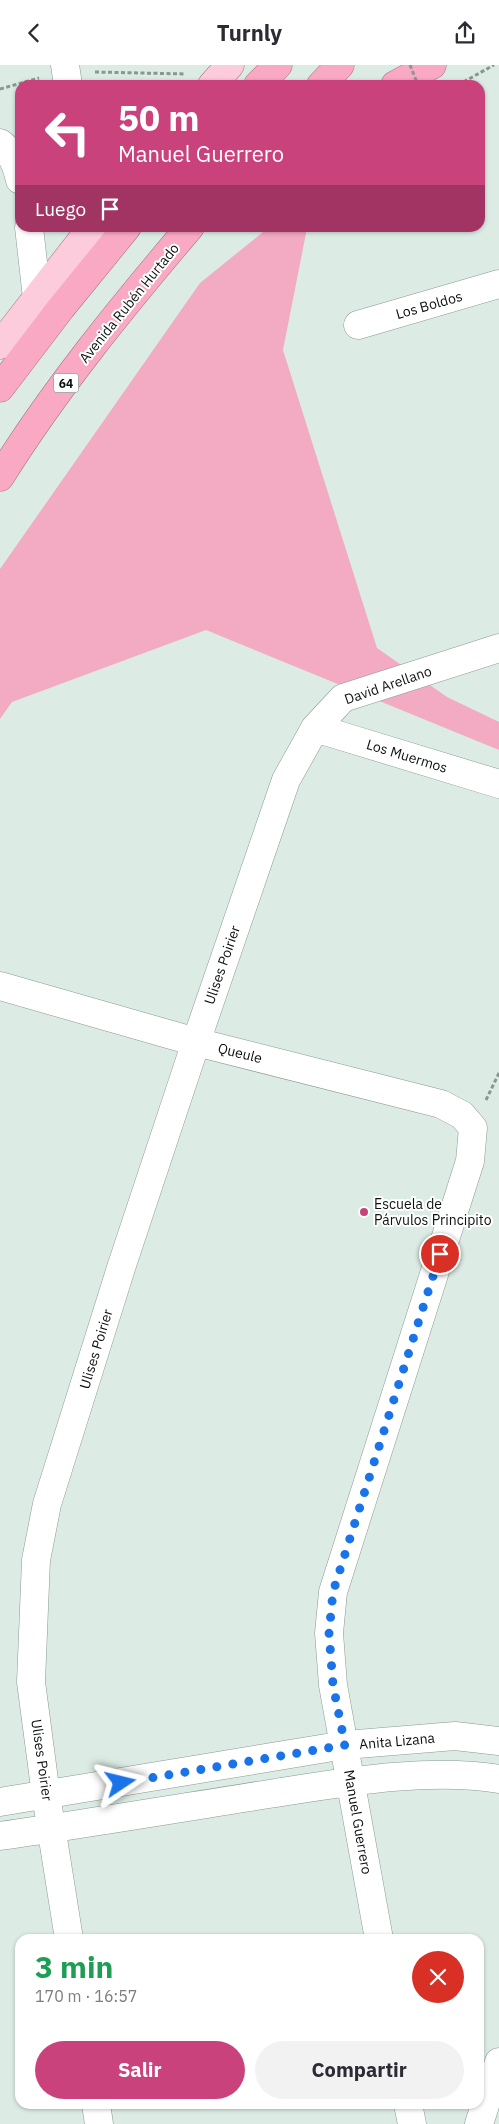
<!DOCTYPE html>
<html lang="es">
<head>
<meta charset="utf-8">
<style>
  :root { --surface:#fff; --page:#f2f2f3; --text:#2b2b33; --muted:#7c7c81; --accent:#ca427c }
  body { margin:0; font-family:"IBM Plex Sans",sans-serif; background:var(--page); color:var(--text); height:100vh; display:flex; flex-direction:column; font-size:19px; white-space:nowrap }
  * { box-sizing:border-box; margin:0 }
  p { font-size:16px; color:var(--muted) }
  .icon { flex:none; width:28px; height:28px; fill:none; stroke:currentColor; stroke-width:2; stroke-linecap:round; stroke-linejoin:round }
  .map { position:relative; flex:1; overflow:hidden }
  .panel { position:absolute; left:15px; top:1869px; width:469px; height:175px; display:flex; flex-direction:column; background:var(--surface); border-radius:15px; box-shadow:0 1px 4px #0004 }
  .panel>* { flex:none }
  .top-card { position:absolute; left:15px; top:15px; width:470px; height:152px; border-radius:15px; box-shadow:0 1px 4px #0004; background:#ca427c; color:#fff; overflow:hidden }
  .pin { position:absolute; display:grid; place-items:center; width:42px; height:42px; color:#fff; margin:-21px; border:2px solid #fff; border-radius:50%; box-shadow:0 1px 5px #0007 }
  .me { position:absolute; width:55px; margin:-28px; rotate:80deg; stroke-linejoin:round; filter:drop-shadow(0 0 4px #0008) }
  .turn { display:flex; align-items:center; gap:18px; height:105px; padding:0 20px; font-size:22px }
  .turn .icon { width:65px; height:65px; stroke-width:2.5 }
  .turn b { display:block; font-size:35px; line-height:42px }
  .then { display:flex; align-items:center; height:48px; padding:0 20px; background:#0003; gap:10px; font-size:19px }
  .round { display:grid; place-items:center; flex:none; width:52px; height:52px; border-radius:26px; background:var(--page) }
  .summary { display:flex; align-items:center; justify-content:space-between; height:85px; padding:0 20px }
  h1 { font-size:30px; font-weight:700; line-height:38px; color:#1e9e55 }
  .cta { display:flex; gap:10px; margin-top:auto; padding:10px 20px }
  .cta a { flex:1; height:58px; border-radius:30px; background:var(--accent); color:#fff; font-size:20px; font-weight:700; line-height:58px; text-align:center }
  .cta a+a { background:var(--page); color:var(--text) }
  header { display:flex; justify-content:space-between; align-items:center; height:65px; padding:0 20px; background:var(--surface); font-size:22px; font-weight:700 }
  .map>svg:first-child { display:block }
  .green { fill:#f2abc2 }
  .lines { fill:none; stroke-linecap:round; stroke-linejoin:round }
  .minor-casing { stroke:#8a9a92; stroke-width:29 }
  .major-casing { stroke:#a77484; stroke-width:29 }
  .highway-casing { stroke:#a77484; stroke-width:29 }
  .path { stroke:#8a9690; stroke-width:3; stroke-dasharray:4 2.5; stroke-linecap:butt }
  .minor { stroke:#fff; stroke-width:28 }
  .major { stroke:#fccbdc; stroke-width:28 }
  .highway { stroke:#faa9c4; stroke-width:28 }
  .path-bridge { stroke:#8a9690; stroke-width:3; stroke-dasharray:4 2.5; stroke-linecap:butt }
  .route { stroke:#1a73e8; stroke-width:9; stroke-dasharray:0 16.2 }
  .poi-dot { fill:#ca427c; stroke:#fff; stroke-width:2 }
  .labels { text-anchor:middle; dominant-baseline:central; stroke-width:4; stroke-linejoin:round; paint-order:stroke }
  .shield { fill:#fff; stroke:#555856; stroke-width:1 }
  .shield-label { font-size:12px; font-weight:bold; fill:#0c110e }
  .street-label { font-size:14px; fill:#0c110e; stroke:#fff }
  .poi-label { font-size:14px; fill:#0c110e; stroke:#fff; text-anchor:start }
</style>
</head>
<body>
<header><svg class="icon" aria-label="back" viewBox="0 0 24 24"><path d="M15 5l-7 7 7 7"/></svg>Turnly<svg class="icon" aria-label="share" viewBox="0 0 24 24"><path d="M12 15V3M7 8l5-5 5 5M5 13v7h14v-7"/></svg></header>
<div class="map">
<svg width="499" height="2059" viewBox="0 0 499 2059">
  <rect width="100%" height="100%" fill="#dcece4"/>
  <path class="green" d="M 268,163 L 307,163 L 283,285 L 377,583 L 447,632 L 499,657 L 499,685 L 206,565 L 12,637 L 0,654 L 0,504 L 200,218 Z"/>
  <g class="lines">
    <defs>
      <path id="minor" d="M 65,0 L 68,20
        M 0,78 C 11,86 17,102 20,115
        M 29,162 L 37,233
        M 358,260 L 499,219
        M 315,663 L 499,719
        M 0,921 L 196,977 L 441,1039 L 462,1050 L 473,1063 L 470,1096 L 333,1527 L 329,1568 L 333,1620 L 379,1874
        M 0,1737 L 345,1680 L 455,1671 L 499,1676
        M 0,1771 C 90,1758 180,1743 269,1729 C 341,1718 427,1702 499,1714
        M 69,1874 L 46,1730 L 31,1617 L 36,1495 L 47,1439 L 121,1203 L 196,977 L 286,715 L 315,663 L 343,633 L 499,583
        M 96,2039 L 99,2059
        M 408,2039 L 412,2059
        M 479,2059 L 499,1997"/>
      <path id="major" d="M 212,20 L 230,0
        M 0,280 L 92,162"/>
      <path id="highway" d="M 258,20 L 278,0
        M 321,20 L 340,0
        M 395,20 L 432,0
        M 0,323 L 61,243 L 127,162
        M 0,412 C 55,324 122,242 190,162"/>
    </defs>
    <use href="#minor" class="minor-casing"/>
    <use href="#major" class="major-casing"/>
    <use href="#highway" class="highway-casing"/>
    <path class="path" d="M 95,7 L 186,9
      M 458,20 L 494,0
      M 0,24 L 39,13
      M 486,1035 L 499,1008"/>
    <use href="#minor" class="minor"/>
    <use href="#major" class="major"/>
    <use href="#highway" class="highway"/>
    <path class="path-bridge" d="M 410,0 L 418,20"/>
  </g>
  <g class="lines">
    <path class="route" d="M 121,1718 L 345,1680 L 333,1620 L 329,1568 L 333,1527 L 440,1189"/>
  </g>
  <circle class="poi-dot" cx="364" cy="1147" r="5"/>
  <g class="labels">
    <rect class="shield" x="53.5" y="308.5" width="25" height="19" rx="4"/>
    <g class="shield-label">
      <text x="66" y="318">64</text>
    </g>
    <g class="street-label">
      <text transform="translate(129 238) rotate(-51)">Avenida Rubén Hurtado</text>
      <text transform="translate(429 240) rotate(-16)">Los Boldos</text>
      <text transform="translate(388 620) rotate(-19)">David Arellano</text>
      <text transform="translate(407 691) rotate(17)">Los Muermos</text>
      <text transform="translate(222 900) rotate(-71)">Ulises Poirier</text>
      <text transform="translate(240 988) rotate(14)">Queule</text>
      <text transform="translate(96 1284) rotate(-73)">Ulises Poirier</text>
      <text transform="translate(397 1676) rotate(-5)">Anita Lizana</text>
      <text transform="translate(42 1695) rotate(82)">Ulises Poirier</text>
      <text transform="translate(358 1757) rotate(80)">Manuel Guerrero</text>
    </g>
    <g class="poi-label">
      <text x="374" y="1139">Escuela de<tspan x="374" dy="16">Párvulos Principito</tspan></text>
    </g>
  </g>
</svg>
<div class="pin" style="left:440px;top:1189px;background:#d93025"><svg class="icon" aria-label="arrive" viewBox="0 0 24 24"><path d="M6 21V4h12l-3 4 3 4H6"/></svg></div>
<svg class="me" style="left:121px;top:1718px" viewBox="-20 -20 40 40"><path d="M0-17L14 15 0 8-14 15z" fill="#1a73e8" stroke="#fff" stroke-width="4"/></svg>
<div class="top-card">
<div class="turn"><svg class="icon" aria-label="left" viewBox="0 0 24 24"><path d="M17 20v-9H6M10 6l-5 5 5 5"/></svg><div><b>50 m</b>Manuel Guerrero</div></div>
<div class="then">Luego<svg class="icon" aria-label="arrive" viewBox="0 0 24 24"><path d="M6 21V4h12l-3 4 3 4H6"/></svg></div>
</div>
<section class="panel">
<div class="summary"><div><h1>3 min</h1><p>170 m · 16:57</p></div><a class="round" style="background:#d93025;color:#fff"><svg class="icon" aria-label="close" viewBox="0 0 24 24"><path d="M6 6l12 12M18 6L6 18"/></svg></a></div>
<div class="cta"><a>Salir</a><a>Compartir</a></div>
</section>
</div>
</body>
</html>
